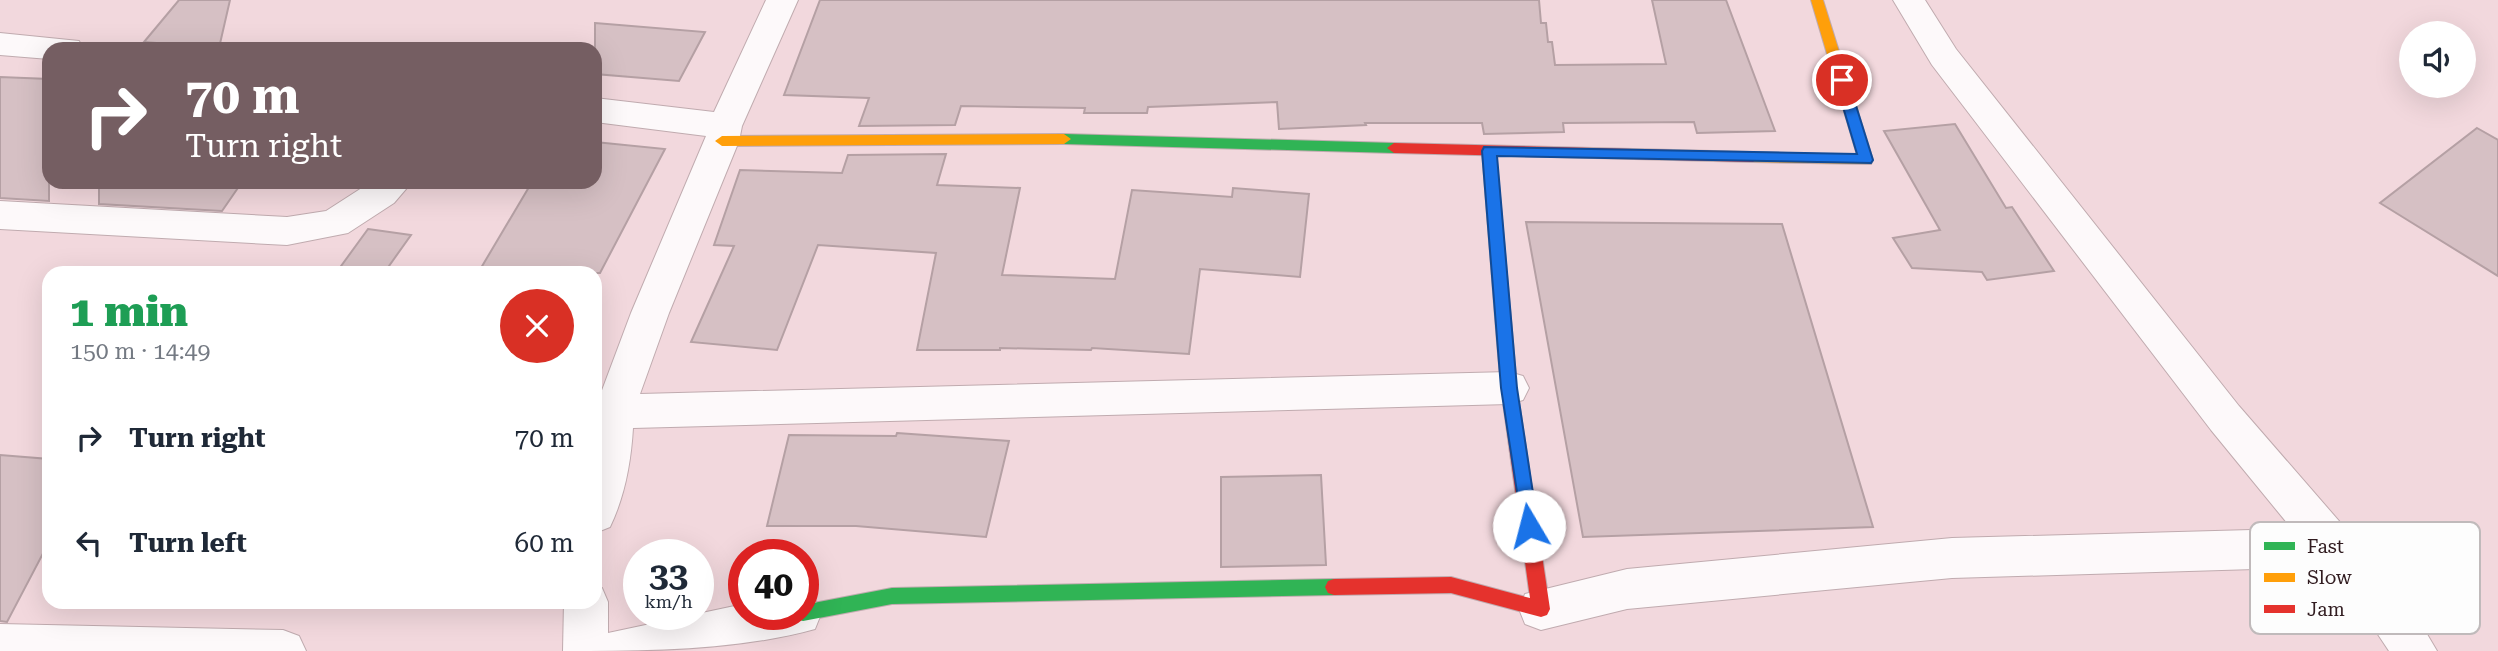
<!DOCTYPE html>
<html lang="en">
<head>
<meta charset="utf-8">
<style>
  :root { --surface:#fff; --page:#f2f2f3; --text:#1f2937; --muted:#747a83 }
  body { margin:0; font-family:"Roboto Serif",serif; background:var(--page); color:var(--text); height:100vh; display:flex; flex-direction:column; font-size:26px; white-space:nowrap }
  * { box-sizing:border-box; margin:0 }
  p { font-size:23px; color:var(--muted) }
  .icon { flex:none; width:38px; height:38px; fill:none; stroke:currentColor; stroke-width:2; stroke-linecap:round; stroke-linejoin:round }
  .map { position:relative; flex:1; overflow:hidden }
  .side { position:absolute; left:42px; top:266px; width:560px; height:343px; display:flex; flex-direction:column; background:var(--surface); border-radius:21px; box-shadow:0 7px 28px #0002 }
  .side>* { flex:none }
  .banner { position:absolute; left:42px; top:42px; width:560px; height:147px; border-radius:21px; box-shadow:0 7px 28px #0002; background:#755e62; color:#fff; overflow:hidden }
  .tools { position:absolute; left:2399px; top:21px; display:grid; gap:14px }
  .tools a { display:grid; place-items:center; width:77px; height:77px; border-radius:50%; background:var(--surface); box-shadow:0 7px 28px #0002; font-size:35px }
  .speed { position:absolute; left:623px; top:539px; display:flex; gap:14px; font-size:35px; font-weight:700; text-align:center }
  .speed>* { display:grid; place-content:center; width:91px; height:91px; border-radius:50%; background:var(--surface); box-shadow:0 7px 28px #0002; line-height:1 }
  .speed small { font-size:18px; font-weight:400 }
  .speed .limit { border:10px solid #d22; background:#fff; color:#111 }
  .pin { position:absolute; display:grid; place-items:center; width:60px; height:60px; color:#fff; margin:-30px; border:4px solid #fff; border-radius:50%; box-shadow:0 2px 7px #0007 }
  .me { position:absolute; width:77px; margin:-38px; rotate:352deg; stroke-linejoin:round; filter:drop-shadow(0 0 5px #0008) }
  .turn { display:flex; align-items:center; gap:24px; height:147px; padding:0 28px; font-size:32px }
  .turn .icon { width:91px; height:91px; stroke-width:2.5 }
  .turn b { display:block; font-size:49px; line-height:60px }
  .round { display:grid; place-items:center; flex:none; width:74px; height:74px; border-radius:37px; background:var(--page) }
  .head { display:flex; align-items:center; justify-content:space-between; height:119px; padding:0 28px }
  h1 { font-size:42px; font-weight:800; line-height:52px; color:#1e9e55 }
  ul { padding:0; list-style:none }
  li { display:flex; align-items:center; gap:21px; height:105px; padding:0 28px }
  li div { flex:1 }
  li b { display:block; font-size:26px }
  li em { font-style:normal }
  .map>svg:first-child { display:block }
  .building { fill:#d6c0c4; stroke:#b5a0a4; stroke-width:2 }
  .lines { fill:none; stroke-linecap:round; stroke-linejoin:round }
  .street-casing { stroke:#c0abaf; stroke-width:2 }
  .fast-casing { stroke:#c0abaf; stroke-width:2 }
  .slow-casing { stroke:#c0abaf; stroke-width:2 }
  .jam-casing { stroke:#c0abaf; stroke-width:2 }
  .street { fill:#fdf9fa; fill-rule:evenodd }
  .fast { fill:#30b455; fill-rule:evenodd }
  .slow { fill:#ff9f0a; fill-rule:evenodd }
  .jam { fill:#e5322d; fill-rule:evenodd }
  .route { fill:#1a73e8; stroke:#114b97; stroke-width:2 }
  .key { fill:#fdfdfd; stroke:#c0babb; stroke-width:2 }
  .key-label { font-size:19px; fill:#311c20 }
</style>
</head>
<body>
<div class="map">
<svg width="2498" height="651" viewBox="0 0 2498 651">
  <rect width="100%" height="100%" fill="#f2d8dd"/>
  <path class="building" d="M 179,0 L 230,0 L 219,48 L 144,42 Z
    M 820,0 L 1539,0 L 1541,23 L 1546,23 L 1548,42 L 1552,42 L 1555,65 L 1666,64 L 1652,0 L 1726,0 L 1775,131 L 1697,133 L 1694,122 L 1563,123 L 1564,132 L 1484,134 L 1482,123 L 1365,123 L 1366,125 L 1279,129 L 1277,102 L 1148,107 L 1147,113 L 1084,113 L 1085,108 L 961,106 L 955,125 L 859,126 L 869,98 L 784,95 Z
    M 595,23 L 705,32 L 679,81 L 595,74 Z
    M 0,77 L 49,79 L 49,201 L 0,198 Z
    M 1955,124 L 2006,208 L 2012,207 L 2054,271 L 1987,280 L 1982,272 L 1912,268 L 1893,238 L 1940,230 L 1884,131 Z
    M 2477,128 L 2498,140 L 2498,276 L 2380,203 Z
    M 595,142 L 665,149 L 600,273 L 478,273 L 532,182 L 595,182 Z
    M 946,154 L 937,185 L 1020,188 L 1002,275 L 1115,279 L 1132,190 L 1232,197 L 1233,188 L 1309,194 L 1300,277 L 1200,269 L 1189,354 L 1092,348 L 1091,350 L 1000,348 L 1000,350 L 917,350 L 936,253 L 818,245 L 777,350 L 691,342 L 734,246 L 714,245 L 740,170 L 842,173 L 848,155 Z
    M 99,182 L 242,182 L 222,211 L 99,204 Z
    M 1526,222 L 1782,224 L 1873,527 L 1583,537 Z
    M 368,229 L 411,235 L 384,273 L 336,273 Z
    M 897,433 L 1009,441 L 986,537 L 856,526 L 767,526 L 789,435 L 896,436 Z
    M 0,455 L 49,459 L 49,542 L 7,622 L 0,621 Z
    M 1321,475 L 1326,565 L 1221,567 L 1221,477 Z"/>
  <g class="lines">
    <defs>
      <path id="street" d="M 766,0 L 798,0 L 742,126 L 739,141 L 669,313 L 640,394 L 1509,372 L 1523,376 L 1529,388 L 1523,400 L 1509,404 L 633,428 C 631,462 625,496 610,527 L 595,533 L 595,409 L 631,313 L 706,136 L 595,122 L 595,98 L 714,112 Z
        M 1893,0 L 1925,0 L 1956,49 L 2239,406 L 2405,597 L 2437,651 L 2389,651 L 2373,627 L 2324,567 L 1952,578 L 1627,609 L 1541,630 L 1525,624 L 1519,609 L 1525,594 L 1627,569 L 1952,538 L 2292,529 L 2211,430 L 1932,65 Z
        M 0,33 L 79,41 L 83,49 L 49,49 L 49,59 L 0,55 Z
        M 371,182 L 412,182 L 394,203 L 348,233 L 287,245 L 0,229 L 0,201 L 287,217 L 326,211 Z
        M 595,585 L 602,588 L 608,602 L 608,633 L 744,604 L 744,614 L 803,614 L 803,595 L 815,599 L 821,614 L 815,629 C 735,651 647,651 563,651 L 564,602 L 595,602 Z
        M 0,624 L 283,630 L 299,636 L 306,651 L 0,651 Z"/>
      <path id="fast" d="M 1064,134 L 1394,143 L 1401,148 L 1394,153 L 1064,144 L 1057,139 Z
        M 1489,146 L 1496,151 L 1513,342 L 1511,347 L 1499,347 L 1497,342 L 1482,151 Z
        M 1334,579 L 1340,581 L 1343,587 L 1340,593 L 1334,595 L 892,604 L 803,621 L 797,619 L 794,614 L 803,614 L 803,605 L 892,588 Z"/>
      <path id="slow" d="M 1811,0 L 1823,0 L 1873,160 L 1871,164 L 1753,162 L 1746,157 L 1753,152 L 1857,155 Z
        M 1064,134 L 1071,139 L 1064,144 L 722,146 L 715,141 L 722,136 Z"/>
      <path id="jam" d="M 1394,143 L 1753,152 L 1760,157 L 1753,162 L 1394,153 L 1387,148 Z
        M 1505,336 L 1511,337 L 1513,342 L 1517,388 L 1550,609 L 1547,615 L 1541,617 L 1451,593 L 1334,595 L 1328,593 L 1325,587 L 1328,581 L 1334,579 L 1451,577 L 1530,598 L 1501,388 L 1497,342 L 1499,337 Z"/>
    </defs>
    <use href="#street" class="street-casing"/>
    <use href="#fast" class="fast-casing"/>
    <use href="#slow" class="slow-casing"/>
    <use href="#jam" class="jam-casing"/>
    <use href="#street" class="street"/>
    <use href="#fast" class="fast"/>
    <use href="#slow" class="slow"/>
    <use href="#jam" class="jam"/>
  </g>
  <path class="route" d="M 1842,75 L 1848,80 L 1873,160 L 1871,163 L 1497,156 L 1517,388 L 1538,526 L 1535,531 L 1529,534 L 1523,531 L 1501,388 L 1482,151 L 1484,147 L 1857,154 L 1835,80 Z"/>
  <rect x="2250" y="522" width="230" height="112" rx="10" class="key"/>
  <rect x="2264" y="542" width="31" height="8" fill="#30b455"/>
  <rect x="2264" y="573" width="31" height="9" fill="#ff9f0a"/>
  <rect x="2264" y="605" width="31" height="8" fill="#e5322d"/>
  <g class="key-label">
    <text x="2307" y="553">Fast</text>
    <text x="2307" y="584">Slow</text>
    <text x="2307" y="616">Jam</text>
  </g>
</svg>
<div class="tools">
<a><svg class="icon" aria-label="sound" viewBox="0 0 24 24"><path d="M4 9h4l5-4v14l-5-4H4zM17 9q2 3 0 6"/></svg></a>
</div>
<div class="speed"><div>33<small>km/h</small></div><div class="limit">40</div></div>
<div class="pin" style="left:1842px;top:80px;background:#d93025"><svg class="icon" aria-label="arrive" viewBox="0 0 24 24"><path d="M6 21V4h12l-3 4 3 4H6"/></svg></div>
<svg class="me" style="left:1529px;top:526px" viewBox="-20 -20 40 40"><circle r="19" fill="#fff"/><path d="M0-13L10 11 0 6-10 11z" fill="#1a73e8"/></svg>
<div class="banner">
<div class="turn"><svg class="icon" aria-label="right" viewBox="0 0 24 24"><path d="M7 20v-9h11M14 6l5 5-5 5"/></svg><div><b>70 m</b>Turn right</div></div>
</div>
<section class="side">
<div class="head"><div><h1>1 min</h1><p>150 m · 14:49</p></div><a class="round" style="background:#d93025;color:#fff"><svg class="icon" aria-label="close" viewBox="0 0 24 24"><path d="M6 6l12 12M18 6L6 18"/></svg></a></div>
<ul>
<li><svg class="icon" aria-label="right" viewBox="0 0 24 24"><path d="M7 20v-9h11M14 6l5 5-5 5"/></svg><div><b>Turn right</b></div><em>70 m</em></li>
<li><svg class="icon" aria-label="left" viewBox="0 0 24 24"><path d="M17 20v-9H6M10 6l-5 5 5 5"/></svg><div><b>Turn left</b></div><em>60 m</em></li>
</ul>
</section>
</div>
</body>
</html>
